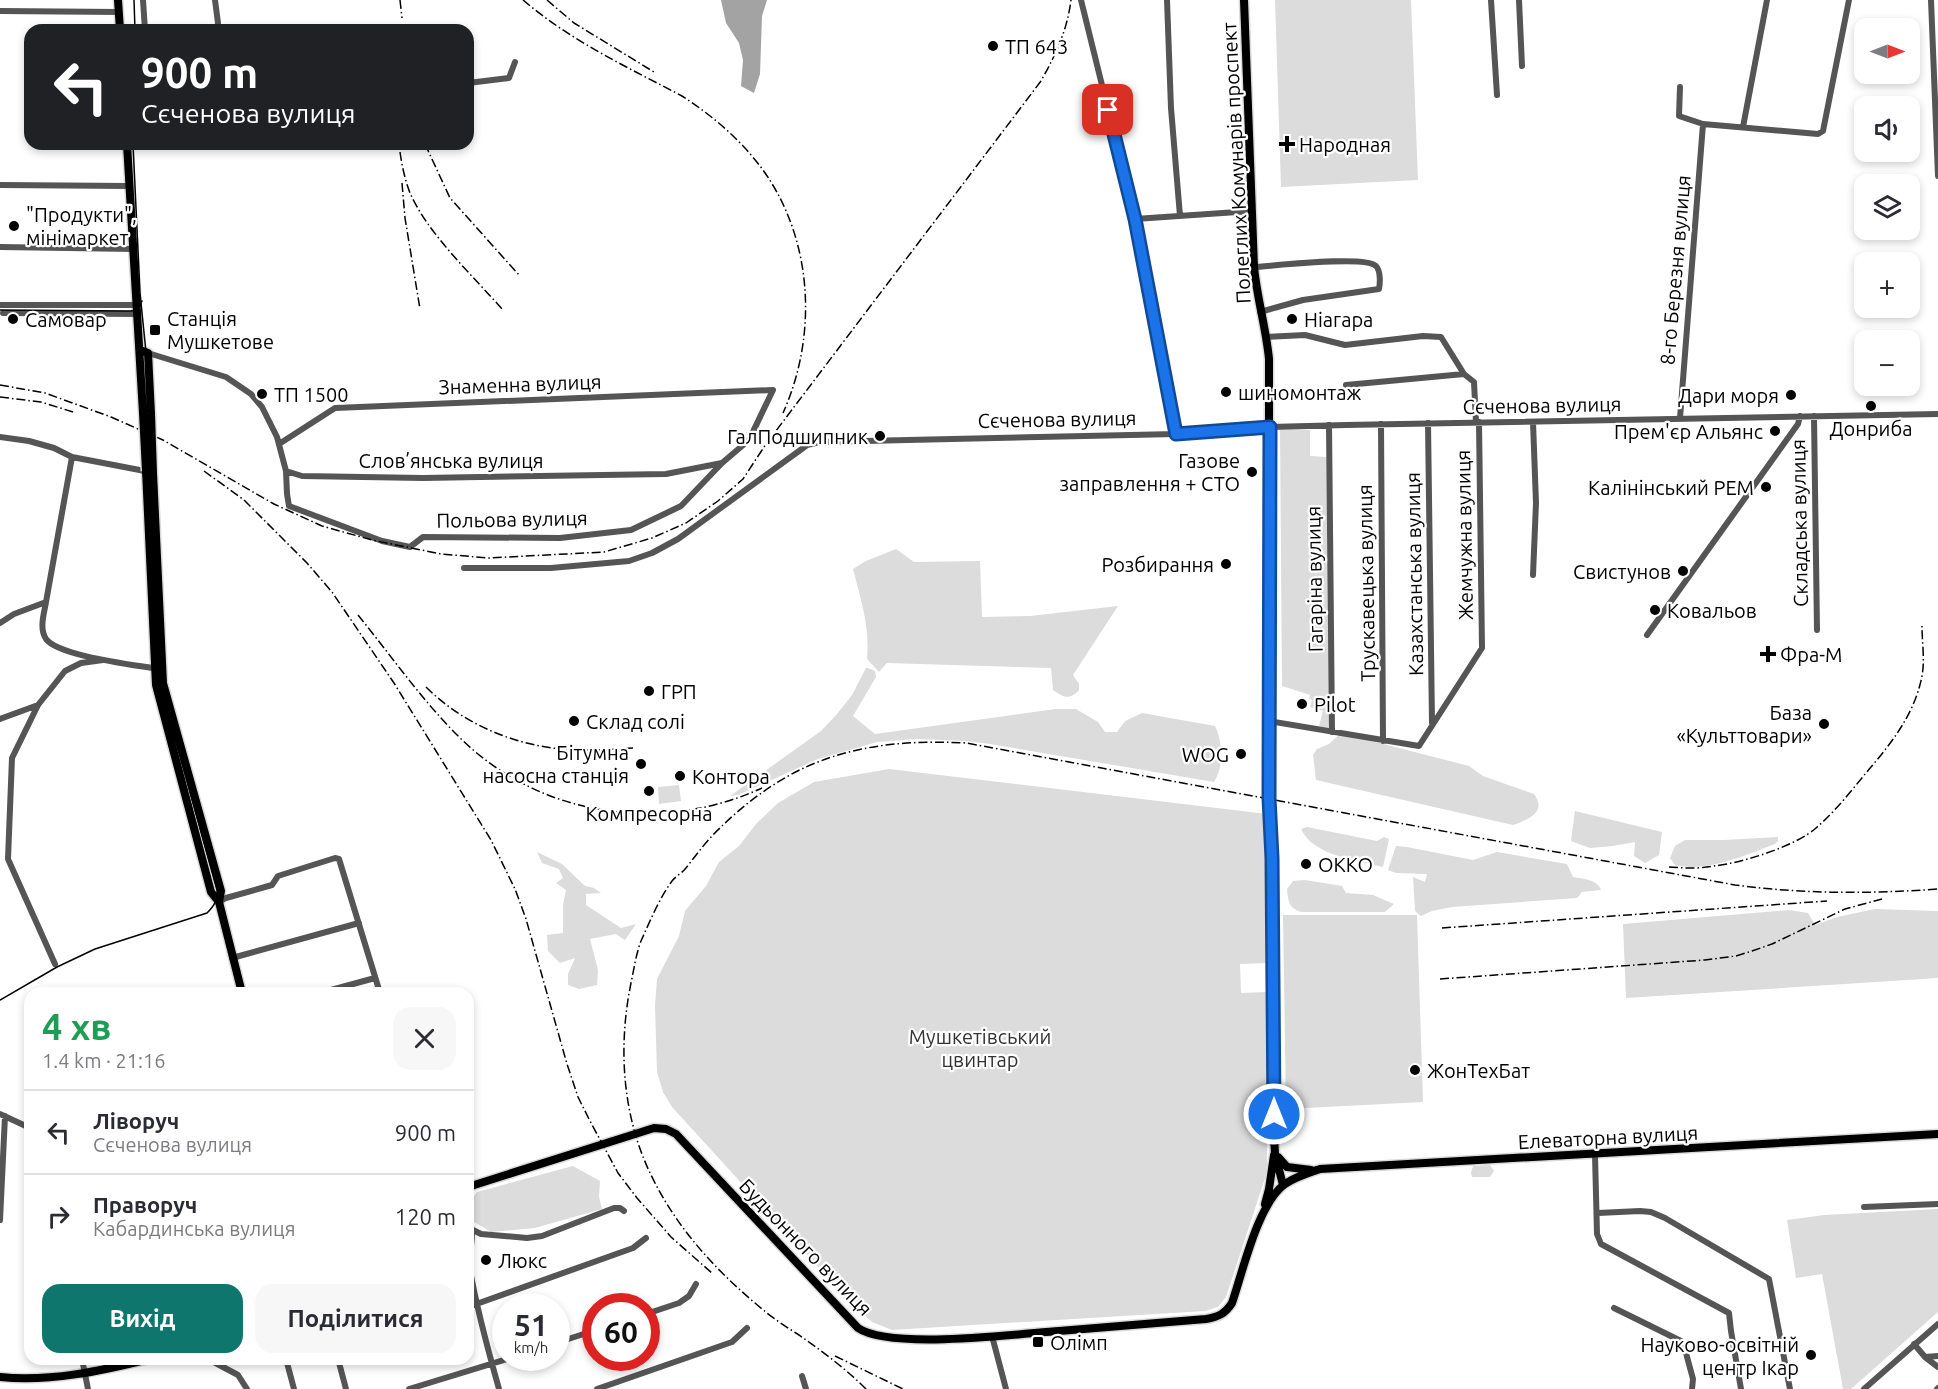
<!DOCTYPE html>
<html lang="uk">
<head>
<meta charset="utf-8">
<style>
  :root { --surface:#fff; --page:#f7f7f7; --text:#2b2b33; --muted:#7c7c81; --line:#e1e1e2; --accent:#0f766e }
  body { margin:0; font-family:Ubuntu,sans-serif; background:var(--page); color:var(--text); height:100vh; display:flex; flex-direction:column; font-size:22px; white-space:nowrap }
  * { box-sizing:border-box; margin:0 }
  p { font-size:20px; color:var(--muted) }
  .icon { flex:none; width:33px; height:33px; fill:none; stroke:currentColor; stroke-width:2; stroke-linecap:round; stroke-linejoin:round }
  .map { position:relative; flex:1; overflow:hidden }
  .drawer { position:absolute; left:24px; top:987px; width:450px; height:378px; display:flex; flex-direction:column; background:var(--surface); border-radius:18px; box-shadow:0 3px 9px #0003 }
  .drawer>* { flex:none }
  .banner { position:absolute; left:24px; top:24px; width:450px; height:126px; border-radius:18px; box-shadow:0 3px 9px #0003; background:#202124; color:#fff; overflow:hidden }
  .needle { width:39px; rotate:90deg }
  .fabs { position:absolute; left:1854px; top:18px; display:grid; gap:12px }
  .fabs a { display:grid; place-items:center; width:66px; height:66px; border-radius:12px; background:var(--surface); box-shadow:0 3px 9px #0003; font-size:30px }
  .speed { position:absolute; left:492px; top:1293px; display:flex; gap:12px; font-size:30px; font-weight:700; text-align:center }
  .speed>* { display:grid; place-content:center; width:78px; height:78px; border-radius:50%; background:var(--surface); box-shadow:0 3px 9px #0003; line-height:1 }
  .speed small { font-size:15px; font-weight:400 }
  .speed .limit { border:9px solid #d22; background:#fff; color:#111 }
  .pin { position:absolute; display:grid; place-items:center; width:51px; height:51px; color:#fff; margin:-26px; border-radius:12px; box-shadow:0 3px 9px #0006 }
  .me { position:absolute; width:66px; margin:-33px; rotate:0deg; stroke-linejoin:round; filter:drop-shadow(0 0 4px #0008) }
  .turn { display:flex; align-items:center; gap:21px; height:126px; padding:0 18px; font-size:27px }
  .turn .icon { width:78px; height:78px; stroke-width:2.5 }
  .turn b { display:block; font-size:42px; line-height:51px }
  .round { display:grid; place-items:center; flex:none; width:63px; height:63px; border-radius:18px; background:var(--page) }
  .headline { display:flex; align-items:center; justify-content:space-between; height:102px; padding:0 18px }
  h1 { font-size:36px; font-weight:600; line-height:45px; color:#1e9e55 }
  .cta { display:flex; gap:12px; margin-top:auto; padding:12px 18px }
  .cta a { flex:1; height:69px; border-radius:18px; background:var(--accent); color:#fff; font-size:24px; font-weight:600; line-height:69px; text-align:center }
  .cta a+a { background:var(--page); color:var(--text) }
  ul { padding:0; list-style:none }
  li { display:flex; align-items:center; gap:18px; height:84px; padding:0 18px; border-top:2px solid var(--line) }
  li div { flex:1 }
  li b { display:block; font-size:22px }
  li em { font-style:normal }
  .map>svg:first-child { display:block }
  .green { fill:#dcdcdc }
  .water { fill:#a3a3a3 }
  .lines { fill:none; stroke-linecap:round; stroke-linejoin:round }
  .major-casing { stroke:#dbdbdb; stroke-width:11 }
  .minor { stroke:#555; stroke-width:6 }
  .major { stroke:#000; stroke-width:8 }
  .tram { stroke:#000; stroke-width:1.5 }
  .rail { stroke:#000; stroke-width:1.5; stroke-dasharray:9 3 1.5 3; stroke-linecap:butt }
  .major-bridge-casing { stroke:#dbdbdb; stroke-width:11; stroke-linecap:butt }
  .major-bridge { stroke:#000; stroke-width:8 }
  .route-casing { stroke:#114b97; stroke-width:15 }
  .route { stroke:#1a73e8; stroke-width:10 }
  .poi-dot { fill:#000; stroke:#fff; stroke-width:2 }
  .labels { text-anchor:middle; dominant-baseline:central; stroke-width:4.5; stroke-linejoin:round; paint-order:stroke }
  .poi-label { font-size:20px; fill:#000; stroke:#fff; text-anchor:start }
  .street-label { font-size:20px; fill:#000; stroke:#fff }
  .park-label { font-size:20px; fill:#333; stroke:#fff }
</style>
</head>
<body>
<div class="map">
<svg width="1938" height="1389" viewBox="0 0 1938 1389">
  <rect width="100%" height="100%" fill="#fff"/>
  <path class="green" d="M 1275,0 L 1411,0 L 1418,180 L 1281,187 Z
    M 1280,429 L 1310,430 L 1310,456 L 1327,457 L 1330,726 L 1328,728 L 1319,726 L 1323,711 L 1310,707 L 1312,700 L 1309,699 L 1310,695 L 1282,686 Z
    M 896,549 L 914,562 L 980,561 L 982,617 L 1030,616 L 1118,606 L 1073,675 L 1079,684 L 1079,690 C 1069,701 1063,697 1053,690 L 1051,668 L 887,663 L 879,672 L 867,659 C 870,627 861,600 853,569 L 866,561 Z
    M 866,668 L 868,668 L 875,671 L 876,677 L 853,716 L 875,734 L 1055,709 L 1076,709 L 1098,722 L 1105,732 L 1117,732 L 1125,721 L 1142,713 L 1215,726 C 1223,742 1224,767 1214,782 L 990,744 L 966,741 L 916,739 L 877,742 L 818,759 L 738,795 L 730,796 L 821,731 L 837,714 L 852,695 Z
    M 1341,733 L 1469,766 L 1483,776 L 1534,794 C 1548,812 1527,820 1513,825 L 1316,780 L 1313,755 L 1317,749 L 1329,744 Z
    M 889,769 L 1267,814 L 1267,963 L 1240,964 L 1241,993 L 1267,992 L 1267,1172 L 1226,1297 L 1218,1307 L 1205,1311 L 892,1330 L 872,1322 L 853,1305 L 672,1107 L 663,1092 L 657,1072 L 655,1005 L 657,979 L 679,936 L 685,911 L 706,886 L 719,862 L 739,846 L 756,824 L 778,803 L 814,782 Z
    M 679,785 L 681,801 L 659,804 L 658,787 Z
    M 1575,811 L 1662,832 L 1659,855 L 1645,863 L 1634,856 L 1635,842 L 1613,846 L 1590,848 L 1571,841 Z
    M 1307,827 L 1377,841 L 1384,837 L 1389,839 L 1383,867 C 1357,860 1313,856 1301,829 Z
    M 1778,837 L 1778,841 L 1775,844 C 1746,855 1706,873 1675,865 L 1670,858 L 1675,846 L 1685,840 L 1724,840 Z
    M 1396,846 L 1407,847 L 1473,860 L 1497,852 L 1567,864 L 1573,877 C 1583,879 1597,879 1601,890 L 1582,892 L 1577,898 L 1452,907 L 1432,911 L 1421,916 L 1415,911 L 1413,877 L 1425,882 L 1427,874 L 1396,873 L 1388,870 Z
    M 537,852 L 562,864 L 585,886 L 594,888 L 601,893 L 586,894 L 586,905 L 621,928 L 636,924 L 625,940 L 616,934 L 590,939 L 598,970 L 597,985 L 579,989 L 568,985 L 568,974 L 575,958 L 560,963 L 548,951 L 547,935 L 563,933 L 563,905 L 566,890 L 556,883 L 563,878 L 559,869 L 542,863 Z
    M 1305,880 L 1342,886 L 1346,893 L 1373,895 L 1394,904 L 1385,912 L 1302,912 C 1289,909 1288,901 1287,889 L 1293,881 Z
    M 1875,909 L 1938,911 L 1938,978 L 1626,998 L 1623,924 L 1789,910 L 1808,913 L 1815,925 L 1837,917 Z
    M 1283,915 L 1417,915 L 1423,1102 L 1286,1109 Z
    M 1490,1165 L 1494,1171 L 1490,1177 L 1472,1177 L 1471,1173 L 1473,1166 Z
    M 573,1166 L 600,1181 L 599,1197 L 602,1209 L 535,1228 L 491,1232 L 471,1220 L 470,1202 L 477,1192 Z
    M 1938,1209 L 1938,1312 L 1851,1389 L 1843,1389 L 1822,1274 L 1796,1278 L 1787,1220 L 1824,1215 Z"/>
  <path class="water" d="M 721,0 L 767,0 L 762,16 L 760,74 L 754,93 L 741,86 L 743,60 L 739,43 L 726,23 Z"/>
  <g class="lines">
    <defs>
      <path id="major" d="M 118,0 L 120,30
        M 1244,0 L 1254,267 C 1257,298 1266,328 1269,359 L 1269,798 L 1272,900 L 1274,1135 L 1275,1154 L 1283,1185
        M 127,144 L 143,413
        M 140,350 L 148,353 L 151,414
        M 146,471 L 156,685 L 211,892 L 219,902
        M 153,473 L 163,683 L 221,891 L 219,902 L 242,993
        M 1278,1157 L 1287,1167 L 1311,1170
        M 468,1187 L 654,1128 L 666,1129 L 676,1134 L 858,1328 C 890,1350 1017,1334 1059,1331 C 1108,1327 1157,1323 1206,1319 C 1218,1317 1225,1314 1232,1303 C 1243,1271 1258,1203 1285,1184 C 1295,1177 1308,1173 1320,1169 L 1938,1134
        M 1265,1204 L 1269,1189 L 1274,1155
        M 0,1377 C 50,1382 101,1371 149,1359"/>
    </defs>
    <use href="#major" class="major-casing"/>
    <path class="minor" d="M 143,0 L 145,30
      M 215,0 L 218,23 L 217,30
      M 1081,0 L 1135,219 L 1176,434
      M 1167,0 L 1171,108 L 1180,216
      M 1491,0 L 1497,95
      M 1519,0 L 1522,66
      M 1931,0 L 1938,176
      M 0,11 L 119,12
      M 468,83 L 509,78 L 515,62
      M 1680,87 L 1679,116 L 1703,124 L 1818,134 L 1823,131 L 1849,0
      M 1743,127 L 1767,0
      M 0,185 L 129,186
      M 1135,219 L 1252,211
      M 0,247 L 134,249
      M 1254,267 C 1272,266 1366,255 1376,266 C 1381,271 1380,284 1379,289 L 1303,300 L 1260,312
      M 0,305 L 137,305
      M 3,313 L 138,314
      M 1267,337 L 1305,335 L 1345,345 L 1423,336 L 1441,337 L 1464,374 L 1474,382 L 1476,422
      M 148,353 L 226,377 L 251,394 L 262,407 L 277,437 L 286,471 L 302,476 L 423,478 L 666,474 L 722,463 L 749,440 L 773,390 L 335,408 L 279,444
      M 1346,385 L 1464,374
      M 1814,416 L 1817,630
      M 1680,418 L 1703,124
      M 1428,423 L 1432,723
      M 1381,424 L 1383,741
      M 1329,425 L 1332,732
      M 0,437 L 29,441 L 54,448 L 72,457 L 150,472
      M 286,471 L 287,494 L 289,506 L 382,541 L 410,547 L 423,537 L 560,538 L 631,530 L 681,506 L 722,463
      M 464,568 L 551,568 L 629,561 L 652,553 L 678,539 L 799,451 L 807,445 L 820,442 L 1176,434 L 1270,427 L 1346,425 L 1938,414
      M 1533,575 L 1536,503 L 1533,422
      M 46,602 L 72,457
      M 0,623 L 14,614 L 46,602 C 44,614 39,628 46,639 C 58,656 136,665 158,669
      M 1647,635 L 1798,424 L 1800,416
      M 0,719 L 38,705
      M 1269,721 L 1419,746 L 1482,648 L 1479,422
      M 219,902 L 226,898 L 272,885 L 278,876 L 335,858 L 339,859 L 380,993
      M 232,958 L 359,923
      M 55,964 L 8,859 L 12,758 L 38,705 L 65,671 L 81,663 L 103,660
      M 320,993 L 375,978
      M 0,1114 L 30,1128
      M 1595,1155 L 1597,1234 L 1601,1244 L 1729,1313 L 1731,1331 L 1741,1389
      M 1864,1207 L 1938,1204
      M 1598,1213 L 1640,1211 L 1651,1212 L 1665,1218 L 1769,1279 L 1790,1389
      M 0,1220 L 5,1116
      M 468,1220 C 477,1237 467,1251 470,1270 C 477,1310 488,1350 499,1389
      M 473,1230 L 481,1234 L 527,1238 L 542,1236 L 614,1208 L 620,1208 L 624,1211
      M 468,1307 L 633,1248 L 646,1238
      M 1614,1308 L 1683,1342 L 1693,1379 L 1692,1389
      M 646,1314 L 679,1303 L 689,1296 L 696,1284
      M 992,1336 L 1006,1389
      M 556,1343 L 596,1330
      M 1914,1344 L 1925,1357 L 1938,1367
      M 1925,1357 L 1938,1356
      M 82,1359 L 88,1389
      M 208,1359 L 238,1375 L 247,1389
      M 286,1359 L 294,1389
      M 338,1359 L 346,1389
      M 802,1376 L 806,1389
      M 409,1389 L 510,1358
      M 597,1389 L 732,1342 L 747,1328
      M 1864,1389 L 1938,1324
      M 1937,1389 L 1938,1388"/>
    <use href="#major" class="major"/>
    <path class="tram" d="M 134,0 L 135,30
      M 0,310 L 130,311 L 138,310 L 142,301
      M 0,1000 L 57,967 L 95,949 L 207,913 C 214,906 218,900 217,890 L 160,683 L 146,352 L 140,293 L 133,144"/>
    <path class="rail" d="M 400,0 L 402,18
      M 523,0 C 571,41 627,67 682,96 C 713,116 741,140 763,170 C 813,240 818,335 783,413
      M 547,0 L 574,23 L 654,72
      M 425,144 L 450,198 L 519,275
      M 400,152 C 402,166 405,180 410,193 C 428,234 473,276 503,310
      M 402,183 L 405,218 L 420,309
      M 0,385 L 45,393 L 111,417 L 163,440 L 274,504 L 322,526 L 372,540 L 441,554 L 488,558 L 604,552 L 652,538 L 686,523 L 718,501 L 743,479 L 766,444 L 1041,81 C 1056,54 1067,31 1071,0
      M 0,397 L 41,402 L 73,412
      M 204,471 L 244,500 L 307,563 L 332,592 L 394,683 L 491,840 L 515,889 L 526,919 L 567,1064 L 578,1097 L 590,1121 L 618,1173 L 637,1198 L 671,1237 L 713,1274
      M 358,615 C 393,658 431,713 472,749 C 553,819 666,832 762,788
      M 426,687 C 462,723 511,744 561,749 C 586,752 611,749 635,748
      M 1669,867 C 1684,868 1699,869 1714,866 C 1742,863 1796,846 1816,828 C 1837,810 1854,787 1871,767 C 1894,740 1915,712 1922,676 C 1925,660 1922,642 1922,626
      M 1442,928 L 1827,901
      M 1440,979 L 1705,960 L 1736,956 L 1752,951 L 1772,944 L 1845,909 L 1882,899
      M 835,1356 L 903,1389
      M 866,1389 C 846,1369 822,1351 799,1335 C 788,1328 777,1321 767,1313 C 720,1275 678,1231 651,1175 C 622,1115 618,1047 631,983 C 634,969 636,954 641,941 C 650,921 659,899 672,881 C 676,876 682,873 686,868 C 697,854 707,840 720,828 C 744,804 775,781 806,767 C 857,744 911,740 966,743 L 1735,885 C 1804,894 1868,894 1938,889"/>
    <defs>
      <path id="major-bridge" d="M 143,413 L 146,471
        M 151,414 L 153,473"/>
    </defs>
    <use href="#major-bridge" class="major-bridge-casing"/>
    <use href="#major-bridge" class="major-bridge"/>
  </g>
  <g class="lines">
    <defs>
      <path id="route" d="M 1108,110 L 1135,219 L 1176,434 L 1270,427 L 1269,798 L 1272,858 L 1274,1114"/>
    </defs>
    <use href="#route" class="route-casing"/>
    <use href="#route" class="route"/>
  </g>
  <g class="poi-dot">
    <circle cx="993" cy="46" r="6"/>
    <path d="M1284 135h6v6h6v6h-6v6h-6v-6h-6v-6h6z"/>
    <circle cx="14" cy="226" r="6"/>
    <circle cx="13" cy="319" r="6"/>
    <circle cx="1292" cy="319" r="6"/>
    <rect x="149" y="324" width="12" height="12" rx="3"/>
    <circle cx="1226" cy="392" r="6"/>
    <circle cx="262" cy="394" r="6"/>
    <circle cx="1791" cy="395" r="6"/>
    <circle cx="1871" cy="406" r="6"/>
    <circle cx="1775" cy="431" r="6"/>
    <circle cx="880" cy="436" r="6"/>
    <circle cx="1252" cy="472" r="6"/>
    <circle cx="1766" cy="487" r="6"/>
    <circle cx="1226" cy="564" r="6"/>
    <circle cx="1683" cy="571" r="6"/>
    <circle cx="1655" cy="610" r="6"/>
    <path d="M1765 645h6v6h6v6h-6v6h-6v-6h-6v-6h6z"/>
    <circle cx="649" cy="691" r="6"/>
    <circle cx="1302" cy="704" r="6"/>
    <circle cx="574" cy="721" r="6"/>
    <circle cx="1824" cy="724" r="6"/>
    <circle cx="1241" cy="754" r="6"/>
    <circle cx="641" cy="764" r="6"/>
    <circle cx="680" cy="776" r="6"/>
    <circle cx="649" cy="791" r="6"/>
    <circle cx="1306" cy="864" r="6"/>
    <circle cx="1415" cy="1070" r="6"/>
    <circle cx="486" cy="1260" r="6"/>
    <rect x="1032" y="1336" width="12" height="12" rx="3"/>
    <circle cx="1811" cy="1355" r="6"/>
  </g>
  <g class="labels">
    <g class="poi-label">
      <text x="1005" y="46">ТП 643</text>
      <text x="1299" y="144">Народная</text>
      <text x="26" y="214">"Продукти",<tspan x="26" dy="23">мінімаркет</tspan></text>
      <text x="167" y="318">Станція<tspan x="167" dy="23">Мушкетове</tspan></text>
      <text x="25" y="319">Самовар</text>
      <text x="1304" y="319">Ніагара</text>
      <text x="1238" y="392">шиномонтаж</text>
      <text x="274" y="394">ТП 1500</text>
      <text x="1779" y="395" text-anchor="end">Дари моря</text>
      <text x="1871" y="428" text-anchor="middle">Донриба</text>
      <text x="1763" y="431" text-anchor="end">Прем'єр Альянс</text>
      <text x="868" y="436" text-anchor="end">ГалПодшипник</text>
      <text x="1240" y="460" text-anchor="end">Газове<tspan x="1240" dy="23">заправлення + СТО</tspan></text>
      <text x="1754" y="487" text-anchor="end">Калінінський РЕМ</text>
      <text x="1214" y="564" text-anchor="end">Розбирання</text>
      <text x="1671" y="571" text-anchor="end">Свистунов</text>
      <text x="1667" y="610">Ковальов</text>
      <text x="1780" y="654">Фра-М</text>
      <text x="661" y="691">ГРП</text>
      <text x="1314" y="704">Pilot</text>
      <text x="1812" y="712" text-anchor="end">База<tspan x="1812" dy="23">«Культтовари»</tspan></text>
      <text x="586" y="721">Склад солі</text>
      <text x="629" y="752" text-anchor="end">Бітумна<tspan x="629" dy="23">насосна станція</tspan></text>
      <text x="1229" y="754" text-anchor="end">WOG</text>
      <text x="692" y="776">Контора</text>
      <text x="649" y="813" text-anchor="middle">Компресорна</text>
      <text x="1318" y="864">ОККО</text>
      <text x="1427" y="1070">ЖонТехБат</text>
      <text x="498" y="1260">Люкс</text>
      <text x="1050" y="1342">Олімп</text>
      <text x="1799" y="1344" text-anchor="end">Науково-освітній<tspan x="1799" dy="23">центр Ікар</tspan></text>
    </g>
    <g class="street-label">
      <text transform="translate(1236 163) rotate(-93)">Полеглих Комунарів проспект</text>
      <text transform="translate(1675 270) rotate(-85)">8-го Березня вулиця</text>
      <text transform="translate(520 384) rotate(-2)">Знаменна вулиця</text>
      <text transform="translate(1542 405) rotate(-1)">Сєченова вулиця</text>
      <text transform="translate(1057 419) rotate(-1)">Сєченова вулиця</text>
      <text x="451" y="460">Слов’янська вулиця</text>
      <text transform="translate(512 519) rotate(-1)">Польова вулиця</text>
      <text transform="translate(1799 523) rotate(-91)">Складська вулиця</text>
      <text transform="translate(1464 535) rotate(-91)">Жемчужна вулиця</text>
      <text transform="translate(1414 574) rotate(-91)">Казахстанська вулиця</text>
      <text transform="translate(1314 579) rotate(-91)">Гагаріна вулиця</text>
      <text transform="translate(1366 583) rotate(-91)">Трускавецька вулиця</text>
      <text transform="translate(1608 1137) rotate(-3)">Елеваторна вулиця</text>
      <text transform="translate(806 1247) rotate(46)">Будьонного вулиця</text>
    </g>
    <g class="park-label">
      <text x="980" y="1036">Мушкетівський<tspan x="980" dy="23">цвинтар</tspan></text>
    </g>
  </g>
</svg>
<div class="fabs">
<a><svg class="needle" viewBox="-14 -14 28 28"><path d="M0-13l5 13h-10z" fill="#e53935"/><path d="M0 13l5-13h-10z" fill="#7c7c81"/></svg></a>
<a><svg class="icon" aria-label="sound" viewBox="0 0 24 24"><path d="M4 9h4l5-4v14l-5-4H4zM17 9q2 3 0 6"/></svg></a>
<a><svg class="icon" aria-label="layers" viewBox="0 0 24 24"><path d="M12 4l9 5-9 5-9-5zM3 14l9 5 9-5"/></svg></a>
<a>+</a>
<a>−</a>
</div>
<div class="speed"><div>51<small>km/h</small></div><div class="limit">60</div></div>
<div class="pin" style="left:1108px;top:110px;background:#d93025"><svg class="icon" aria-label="arrive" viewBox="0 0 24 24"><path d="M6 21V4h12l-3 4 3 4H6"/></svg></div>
<svg class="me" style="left:1274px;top:1114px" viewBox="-20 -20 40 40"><circle r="17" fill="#1a73e8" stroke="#fff" stroke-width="3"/><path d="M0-11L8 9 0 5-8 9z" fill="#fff"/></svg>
<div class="banner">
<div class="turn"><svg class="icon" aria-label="left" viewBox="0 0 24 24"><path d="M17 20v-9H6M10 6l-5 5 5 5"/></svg><div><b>900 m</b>Сєченова вулиця</div></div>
</div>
<section class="drawer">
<div class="headline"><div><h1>4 хв</h1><p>1.4 km · 21:16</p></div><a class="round"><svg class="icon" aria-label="close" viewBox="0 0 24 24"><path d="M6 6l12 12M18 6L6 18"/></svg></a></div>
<ul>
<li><svg class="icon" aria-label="left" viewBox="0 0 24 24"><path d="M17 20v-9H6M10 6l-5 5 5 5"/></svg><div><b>Ліворуч</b><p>Сєченова вулиця</p></div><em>900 m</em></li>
<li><svg class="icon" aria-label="right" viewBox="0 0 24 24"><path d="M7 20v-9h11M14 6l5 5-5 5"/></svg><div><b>Праворуч</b><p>Кабардинська вулиця</p></div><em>120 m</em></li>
</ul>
<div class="cta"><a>Вихід</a><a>Поділитися</a></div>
</section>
</div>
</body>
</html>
